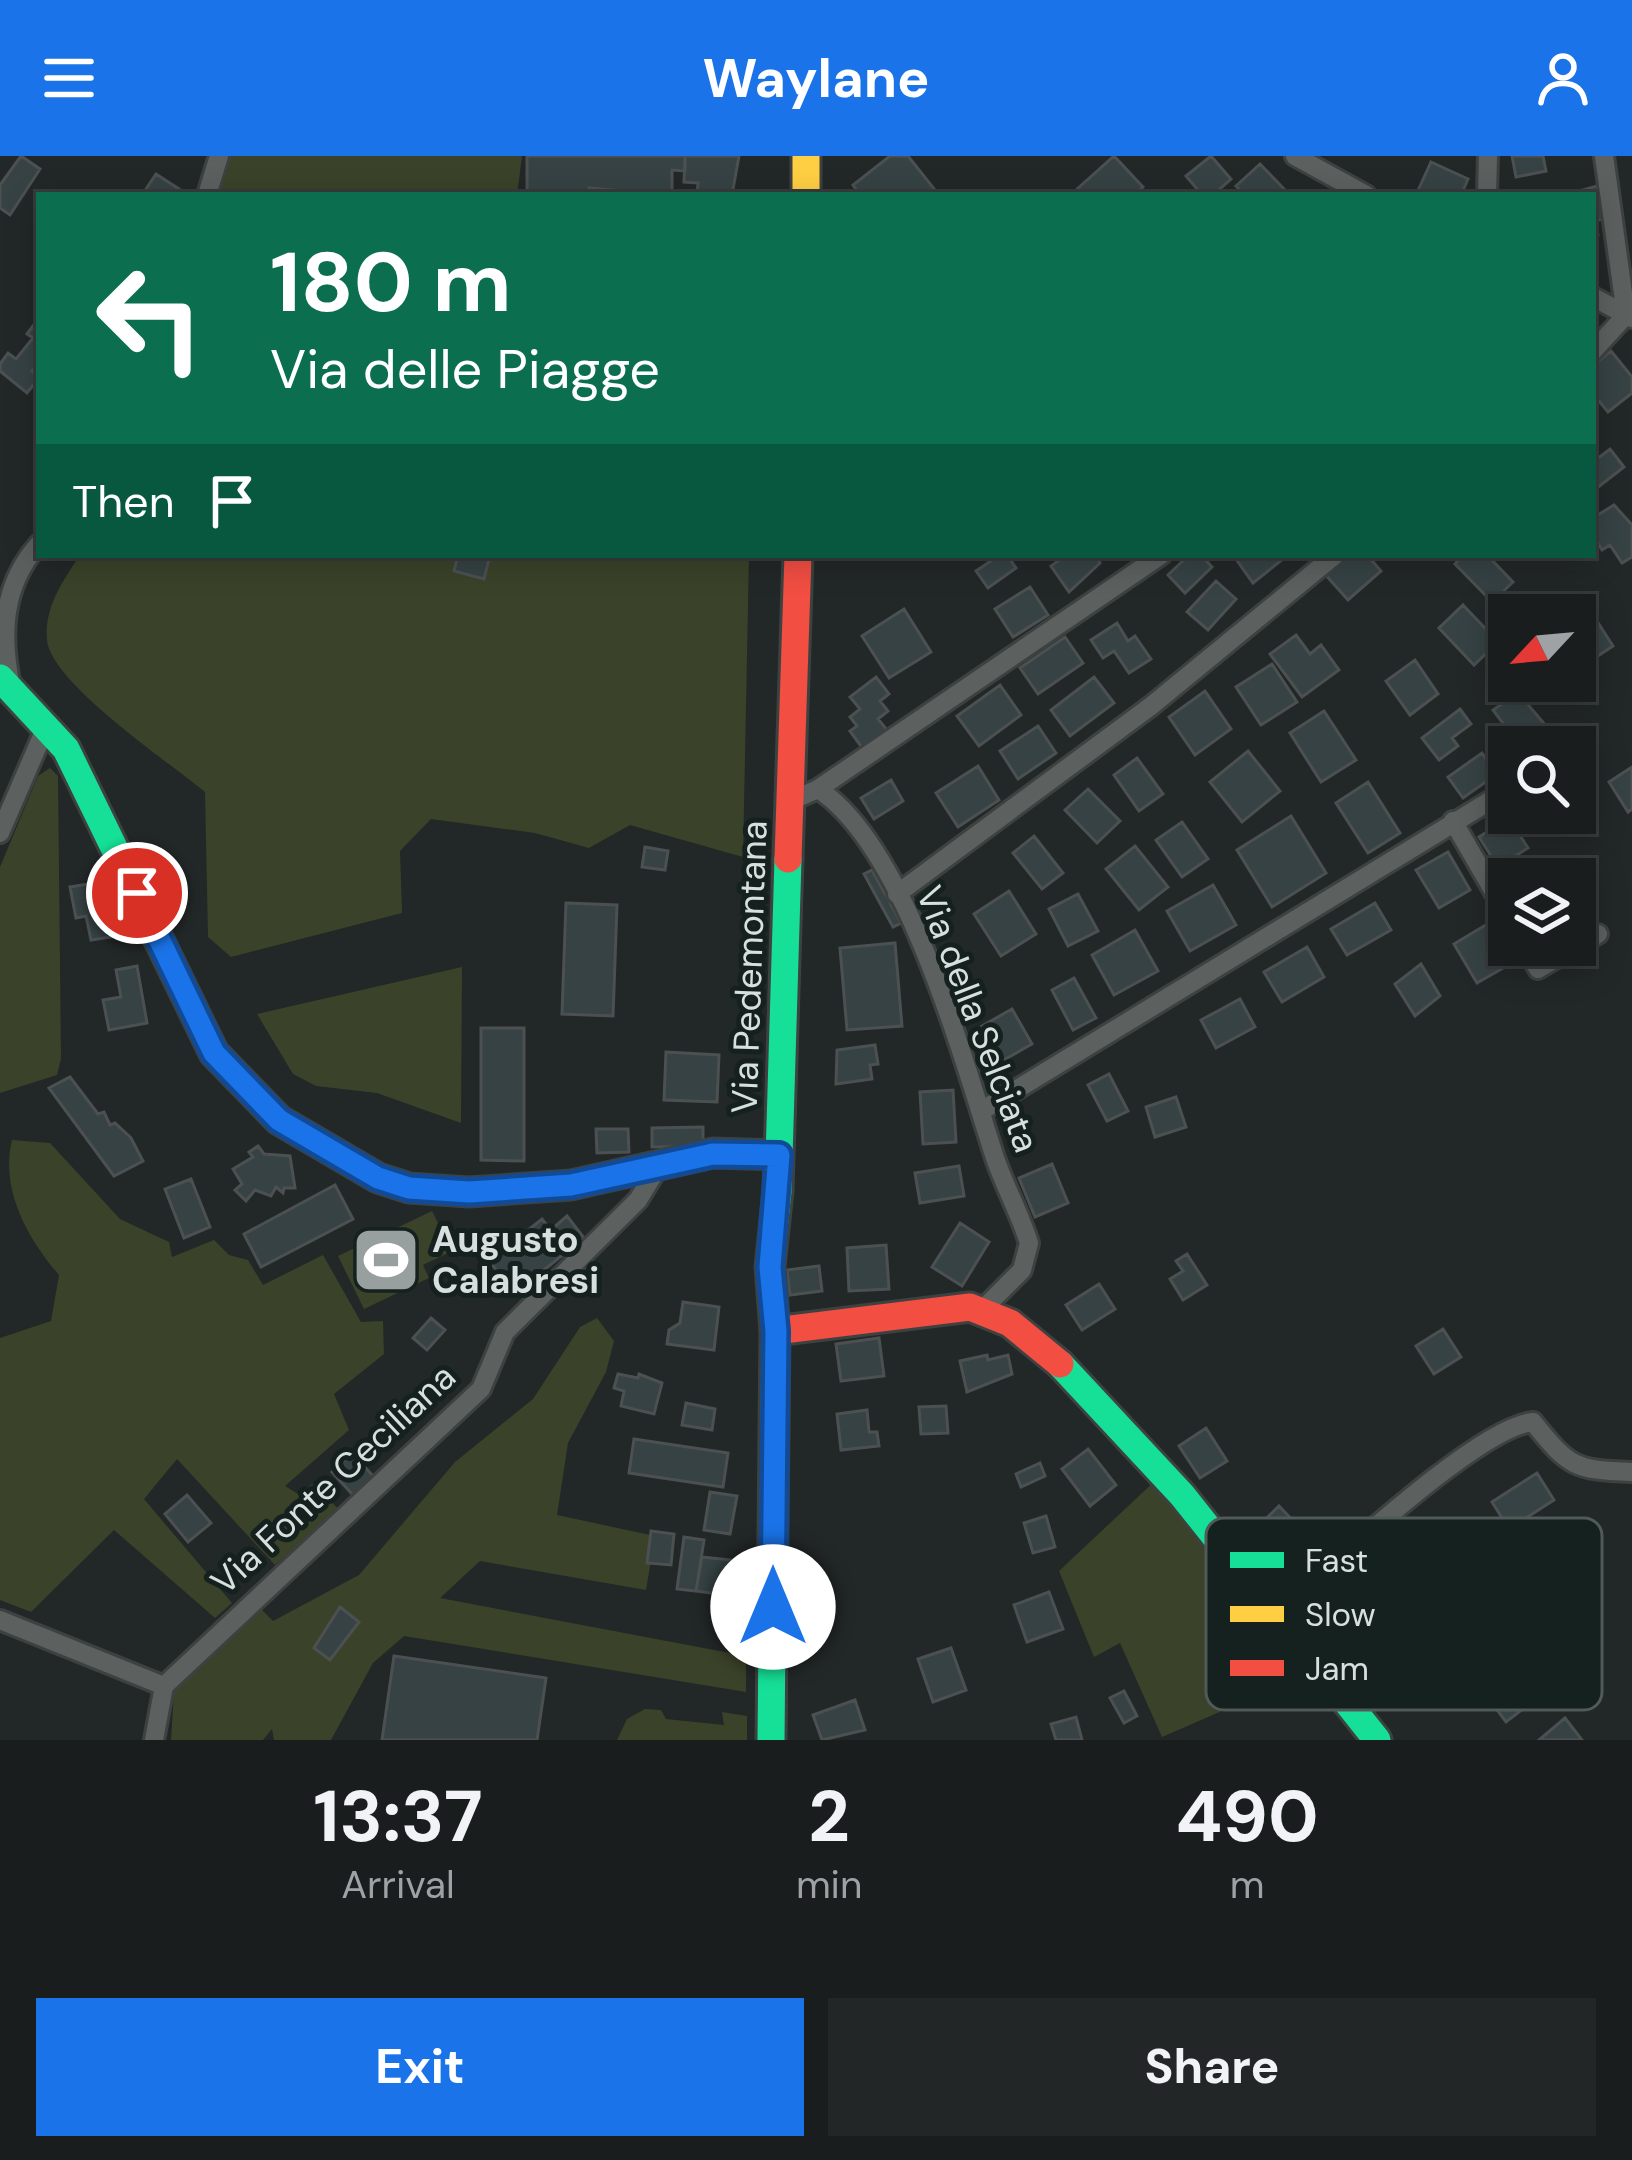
<!DOCTYPE html>
<html lang="en">
<head>
<meta charset="utf-8">
<style>
  :root { --surface:#1a1d1d; --page:#232626; --text:#f1f3f6; --muted:#9fa2a4; --line:#383b3b; --accent:#1a73e8 }
  body { margin:0; font-family:"DM Sans",sans-serif; background:var(--page); color:var(--text); height:100vh; display:flex; flex-direction:column; font-size:45px; white-space:nowrap }
  * { box-sizing:border-box; margin:0 }
  p { font-size:39px; color:var(--muted) }
  .icon { flex:none; width:66px; height:66px; fill:none; stroke:currentColor; stroke-width:2; stroke-linecap:round; stroke-linejoin:round }
  .map { position:relative; height:1584px; overflow:hidden }
  .sheet { display:flex; flex-direction:column; background:var(--surface); flex:1 }
  .sheet>* { flex:none }
  .banner { position:absolute; left:36px; top:36px; width:1560px; height:366px; border-radius:0px; box-shadow:0 6px 30px #0003,0 0 0 3px var(--line); background:#0b6e4f; color:#fff; overflow:hidden }
  .needle { width:78px; rotate:244deg }
  .buttons { position:absolute; left:1488px; top:438px; display:grid; gap:24px }
  .buttons a { display:grid; place-items:center; width:108px; height:108px; border-radius:0px; background:var(--surface); box-shadow:0 6px 30px #0003,0 0 0 3px var(--line); font-size:60px }
  .pin { position:absolute; display:grid; place-items:center; width:102px; height:102px; color:#fff; margin:-51px; border:6px solid #fff; border-radius:50%; box-shadow:0 3px 12px #0007 }
  .me { position:absolute; width:132px; margin:-66px; rotate:0deg; stroke-linejoin:round; filter:drop-shadow(0 0 9px #0008) }
  .turn { display:flex; align-items:center; gap:42px; height:252px; padding:0 36px; font-size:54px }
  .turn .icon { width:156px; height:156px; stroke-width:2.5 }
  .turn b { display:block; font-size:84px; line-height:102px }
  .then { display:flex; align-items:center; height:114px; padding:0 36px; background:#0003; gap:24px; font-size:45px }
  .eta { display:flex; justify-content:space-evenly; align-items:center; height:204px; text-align:center }
  .eta b { font-size:72px; font-weight:700; line-height:84px }
  .button { display:flex; gap:24px; margin-top:auto; padding:24px 36px }
  .button a { flex:1; height:138px; border-radius:0px; background:var(--accent); color:#fff; font-size:48px; font-weight:700; line-height:138px; text-align:center }
  .button a+a { background:var(--page); color:var(--text) }
  header { display:flex; justify-content:space-between; align-items:center; height:156px; padding:0 36px; background:var(--accent); color:#fff; font-size:54px; font-weight:700 }
  .map>svg:first-child { display:block }
  .green { fill:#3a4329 }
  .building { fill:#364244; stroke:#4c5051; stroke-width:3 }
  .lines { fill:none; stroke-linecap:round; stroke-linejoin:round }
  .street-casing { stroke:#3d4241; stroke-width:24 }
  .fast-casing { stroke:#3d4241; stroke-width:33 }
  .slow-casing { stroke:#3d4241; stroke-width:33 }
  .jam-casing { stroke:#3d4241; stroke-width:33 }
  .street { stroke:#5c6160; stroke-width:18 }
  .fast { stroke:#16e098; stroke-width:27 }
  .slow { stroke:#ffcf43; stroke-width:27 }
  .jam { stroke:#f24e42; stroke-width:27 }
  .route-casing { stroke:#114b97; stroke-width:30 }
  .route { stroke:#1a73e8; stroke-width:21 }
  .labels { text-anchor:middle; dominant-baseline:central; stroke-width:10; stroke-linejoin:round; paint-order:stroke }
  .street-label { font-size:36px; fill:#d8e0df; stroke:#15211f }
  .poi-label { font-size:36px; font-weight:bold; fill:#d8e0df; stroke:#15211f; text-anchor:start }
  .key { fill:#15211f; stroke:#505a59; stroke-width:3 }
  .key-label { font-size:33px; fill:#d8e0df }
</style>
</head>
<body>
<header><svg class="icon" aria-label="menu" viewBox="0 0 24 24"><path d="M4 6h16M4 12h16M4 18h16"/></svg>Waylane<svg class="icon" aria-label="person" viewBox="0 0 24 24"><circle cx="12" cy="8" r="4"/><path d="M4 21q1-7 8-7t8 7"/></svg></header>
<div class="map">
<svg width="1632" height="1584" viewBox="0 0 1632 1584">
  <rect width="100%" height="100%" fill="#222727"/>
  <path class="green" d="M 225,0 L 522,0 L 517,39 L 212,39 Z
    M 80,399 L 749,399 L 743,701 L 630,669 L 589,692 L 535,677 L 431,663 L 400,695 L 402,757 L 231,801 L 208,781 L 205,636 C 169,606 51,527 47,484 C 44,451 63,425 80,399 Z
    M 50,612 L 58,620 L 61,903 L 57,919 L 0,937 L 0,711 L 38,620 Z
    M 462,811 L 461,967 L 377,937 L 316,930 L 293,918 L 257,858 Z
    M 12,984 L 50,987 L 120,1063 L 169,1086 L 172,1101 L 214,1084 L 229,1099 L 248,1104 L 263,1129 L 323,1099 L 361,1166 L 383,1165 L 384,1198 L 334,1238 L 349,1274 L 285,1330 L 298,1338 L 314,1327 L 339,1354 L 275,1409 L 177,1303 L 144,1343 L 232,1447 L 215,1462 L 114,1374 L 31,1456 L 0,1444 L 0,1182 L 51,1165 L 59,1119 C 27,1082 0,1033 12,984 Z
    M 432,1055 L 452,1095 L 423,1109 L 429,1122 L 364,1153 L 338,1100 Z
    M 597,1162 L 614,1185 L 606,1216 L 568,1287 L 557,1359 L 655,1380 L 646,1434 L 480,1405 L 440,1442 L 746,1500 L 746,1536 L 404,1480 L 373,1507 L 331,1584 L 274,1584 L 272,1573 L 263,1584 L 171,1584 L 174,1535 L 260,1452 L 273,1465 L 359,1419 L 455,1306 L 533,1243 L 580,1171 Z
    M 1157,1323 L 1314,1515 L 1162,1581 L 1120,1487 L 1094,1501 L 1059,1415 Z
    M 645,1553 L 661,1554 L 666,1563 L 724,1569 L 722,1556 L 747,1560 L 747,1584 L 617,1584 L 627,1563 Z"/>
  <path class="building" d="M 21,0 L 40,13 L 10,59 L 0,52 L 0,29 Z
    M 527,0 L 685,0 L 685,15 L 672,14 L 672,39 L 589,32 L 589,39 L 527,39 Z
    M 685,0 L 739,0 L 732,39 L 697,39 L 698,27 L 684,26 Z
    M 890,0 L 908,0 L 935,34 L 929,39 L 860,39 L 853,29 Z
    M 1114,0 L 1143,31 L 1135,39 L 1081,39 L 1076,34 Z
    M 1211,0 L 1231,23 L 1213,39 L 1202,39 L 1186,20 Z
    M 1512,0 L 1543,0 L 1546,15 L 1516,21 Z
    M 1431,6 L 1468,23 L 1461,39 L 1416,39 Z
    M 1260,8 L 1287,36 L 1283,39 L 1245,39 L 1236,30 Z
    M 156,18 L 182,35 L 179,39 L 142,39 Z
    M 1597,30 L 1607,62 L 1594,65 L 1598,79 L 1593,81 L 1593,39 L 1568,38 Z
    M 39,162 L 39,207 L 32,215 L 39,222 L 27,237 L 0,215 L 0,208 L 8,197 L 16,203 L 33,182 L 27,178 Z
    M 1611,195 L 1632,221 L 1632,237 L 1608,256 L 1593,238 L 1593,209 Z
    M 1610,293 L 1624,311 L 1597,332 L 1593,306 Z
    M 1614,349 L 1632,369 L 1632,401 L 1622,407 L 1610,389 L 1602,394 L 1593,379 L 1593,362 Z
    M 458,399 L 490,399 L 484,423 L 454,415 Z
    M 1000,399 L 1007,399 L 1016,412 L 988,432 L 976,415 Z
    M 1066,399 L 1095,399 L 1100,407 L 1069,436 L 1051,410 Z
    M 1189,399 L 1201,399 L 1212,411 L 1185,437 L 1168,419 Z
    M 1233,399 L 1288,399 L 1253,427 Z
    M 1342,399 L 1367,399 L 1381,415 L 1348,444 L 1323,416 Z
    M 1463,399 L 1487,399 L 1513,426 L 1492,446 L 1455,408 Z
    M 1216,425 L 1236,443 L 1208,474 L 1187,456 Z
    M 1030,431 L 1048,459 L 1013,481 L 995,453 Z
    M 1463,449 L 1498,486 L 1474,509 L 1439,472 Z
    M 904,453 L 931,496 L 889,522 L 862,480 Z
    M 1595,462 L 1613,490 L 1581,511 L 1575,501 L 1575,475 Z
    M 1117,467 L 1128,485 L 1135,480 L 1151,503 L 1129,517 L 1114,495 L 1103,502 L 1091,484 Z
    M 1296,479 L 1310,498 L 1321,489 L 1339,514 L 1302,541 L 1270,498 Z
    M 1065,481 L 1083,507 L 1038,538 L 1020,512 Z
    M 1415,504 L 1438,538 L 1410,559 L 1386,525 Z
    M 1272,508 L 1297,546 L 1261,569 L 1236,531 Z
    M 876,521 L 889,538 L 880,545 L 888,555 L 878,563 L 887,574 L 863,593 L 850,575 L 857,570 L 850,561 L 860,553 L 850,541 Z
    M 1094,521 L 1114,547 L 1070,580 L 1051,554 Z
    M 1000,529 L 1021,559 L 979,590 L 957,560 Z
    M 1205,535 L 1231,573 L 1195,599 L 1169,561 Z
    M 1518,537 L 1547,571 L 1520,590 L 1493,554 Z
    M 1460,553 L 1471,568 L 1452,582 L 1458,590 L 1439,604 L 1422,582 Z
    M 1324,555 L 1356,604 L 1321,626 L 1290,577 Z
    M 1038,570 L 1056,597 L 1018,623 L 1000,595 Z
    M 1248,595 L 1280,635 L 1242,666 L 1210,626 Z
    M 1482,597 L 1497,618 L 1463,642 L 1448,621 Z
    M 1137,602 L 1163,638 L 1139,655 L 1114,619 Z
    M 978,610 L 999,644 L 958,671 L 936,637 Z
    M 1632,611 L 1632,653 L 1628,656 L 1609,626 Z
    M 891,624 L 903,645 L 874,663 L 861,642 Z
    M 1368,626 L 1400,677 L 1368,697 L 1336,647 Z
    M 1088,633 L 1120,665 L 1097,687 L 1065,654 Z
    M 1291,660 L 1326,717 L 1272,751 L 1237,694 Z
    M 1509,662 L 1528,692 L 1498,711 L 1479,681 Z
    M 1182,666 L 1208,703 L 1182,721 L 1156,684 Z
    M 1034,680 L 1063,717 L 1042,733 L 1013,697 Z
    M 1135,690 L 1168,731 L 1139,754 L 1106,713 Z
    M 645,691 L 668,695 L 665,714 L 642,711 Z
    M 1448,696 L 1470,734 L 1439,752 L 1416,714 Z
    M 872,714 L 901,767 L 893,771 L 864,718 Z
    M 88,728 L 90,739 L 109,735 L 117,780 L 91,784 L 86,760 L 76,762 L 70,731 Z
    M 1213,729 L 1236,769 L 1190,795 L 1167,755 Z
    M 1009,735 L 1036,778 L 1001,800 L 974,758 Z
    M 1078,738 L 1098,775 L 1068,790 L 1049,753 Z
    M 566,747 L 617,749 L 613,860 L 562,858 Z
    M 1375,747 L 1391,774 L 1347,799 L 1331,773 Z
    M 1489,767 L 1512,807 L 1477,827 L 1454,788 Z
    M 1135,774 L 1158,815 L 1114,839 L 1092,799 Z
    M 895,787 L 902,870 L 847,874 L 840,792 Z
    M 1307,791 L 1324,821 L 1282,846 L 1264,816 Z
    M 1421,808 L 1440,840 L 1415,860 L 1395,828 Z
    M 137,810 L 147,867 L 109,874 L 103,844 L 121,841 L 116,814 Z
    M 1074,822 L 1096,862 L 1073,874 L 1052,834 Z
    M 1240,843 L 1255,871 L 1216,892 L 1201,864 Z
    M 1012,853 L 1032,888 L 1002,905 L 982,870 Z
    M 481,872 L 524,872 L 524,1005 L 481,1004 Z
    M 875,889 L 878,908 L 870,909 L 872,923 L 836,928 L 837,894 Z
    M 666,896 L 719,899 L 717,946 L 664,944 Z
    M 1109,918 L 1128,955 L 1107,965 L 1088,929 Z
    M 70,921 L 98,958 L 104,956 L 110,969 L 115,967 L 131,982 L 143,1005 L 114,1020 L 49,932 Z
    M 953,934 L 956,986 L 923,988 L 920,936 Z
    M 1176,941 L 1186,971 L 1155,981 L 1146,951 Z
    M 703,971 L 703,990 L 652,991 L 652,972 Z
    M 596,973 L 628,973 L 629,996 L 597,997 Z
    M 258,990 L 264,998 L 290,1000 L 295,1032 L 284,1032 L 283,1037 L 276,1031 L 271,1040 L 255,1034 L 246,1045 L 235,1034 L 242,1028 L 233,1013 L 253,1001 L 249,996 Z
    M 1052,1008 L 1068,1047 L 1035,1061 L 1019,1022 Z
    M 959,1010 L 964,1040 L 920,1047 L 915,1017 Z
    M 191,1023 L 210,1071 L 184,1082 L 165,1033 Z
    M 335,1029 L 353,1063 L 261,1111 L 244,1078 Z
    M 567,1060 L 584,1082 L 515,1137 L 489,1105 L 542,1063 L 551,1074 Z
    M 960,1067 L 989,1086 L 962,1130 L 932,1111 Z
    M 886,1089 L 889,1133 L 849,1135 L 847,1092 Z
    M 1187,1098 L 1207,1129 L 1183,1144 L 1170,1123 L 1183,1115 L 1176,1105 Z
    M 819,1110 L 822,1135 L 790,1139 L 787,1114 Z
    M 1099,1128 L 1115,1153 L 1082,1174 L 1066,1149 Z
    M 683,1146 L 719,1151 L 714,1194 L 667,1188 L 669,1174 L 680,1167 Z
    M 431,1162 L 445,1174 L 427,1194 L 413,1182 Z
    M 1443,1173 L 1461,1201 L 1434,1218 L 1416,1190 Z
    M 879,1182 L 884,1220 L 841,1225 L 836,1188 Z
    M 987,1199 L 988,1204 L 1008,1199 L 1012,1218 L 967,1236 L 960,1205 Z
    M 618,1218 L 638,1222 L 639,1218 L 662,1227 L 654,1258 L 621,1250 L 624,1235 L 614,1232 Z
    M 686,1247 L 715,1253 L 712,1274 L 682,1269 Z
    M 946,1250 L 948,1277 L 921,1278 L 919,1251 Z
    M 867,1254 L 869,1276 L 877,1276 L 879,1290 L 841,1294 L 837,1258 Z
    M 1206,1272 L 1227,1305 L 1200,1322 L 1179,1290 Z
    M 634,1283 L 728,1297 L 723,1331 L 629,1317 Z
    M 1088,1293 L 1116,1329 L 1090,1350 L 1062,1313 Z
    M 352,1297 L 373,1320 L 353,1339 L 332,1316 Z
    M 1040,1307 L 1045,1320 L 1021,1331 L 1016,1318 Z
    M 1537,1317 L 1554,1344 L 1509,1373 L 1492,1346 Z
    M 710,1336 L 737,1340 L 730,1378 L 704,1374 Z
    M 187,1339 L 211,1367 L 188,1386 L 165,1358 Z
    M 1279,1350 L 1301,1373 L 1267,1405 L 1246,1382 Z
    M 1046,1360 L 1055,1391 L 1033,1397 L 1024,1367 Z
    M 651,1375 L 674,1378 L 671,1409 L 647,1407 Z
    M 684,1381 L 704,1384 L 696,1435 L 677,1433 Z
    M 702,1401 L 731,1404 L 727,1439 L 696,1435 Z
    M 1049,1436 L 1063,1473 L 1027,1486 L 1014,1449 Z
    M 340,1451 L 359,1466 L 330,1504 L 314,1492 Z
    M 951,1492 L 966,1534 L 933,1546 L 918,1503 Z
    M 394,1500 L 546,1522 L 537,1584 L 382,1584 Z
    M 1515,1523 L 1532,1546 L 1506,1566 L 1489,1543 Z
    M 1124,1535 L 1137,1560 L 1124,1567 L 1110,1542 Z
    M 855,1544 L 865,1574 L 822,1584 L 813,1559 Z
    M 1076,1561 L 1082,1584 L 1056,1584 L 1051,1568 Z
    M 1565,1562 L 1582,1584 L 1539,1584 Z"/>
  <g class="lines">
    <defs>
      <path id="street" d="M 1295,0 L 1366,39
        M 207,39 L 219,0
        M 1487,39 L 1488,0
        M 1593,141 L 1632,162
        M 1593,195 L 1626,159 L 1604,0
        M 12,535 C 0,482 1,430 39,388
        M 818,633 L 1161,399
        M 790,645 L 818,633 C 906,690 963,903 995,1002 C 1005,1031 1020,1058 1029,1087 L 1022,1114 L 984,1152
        M 1453,665 L 1509,762
        M 0,677 L 46,571
        M 897,738 L 1151,550 L 1335,399
        M 1525,789 L 1538,813 L 1598,778
        M 983,954 L 1506,635
        M 1275,1458 C 1326,1416 1478,1270 1533,1266 C 1569,1311 1574,1314 1632,1316
        M 0,1464 L 164,1530
        M 154,1584 L 164,1530 L 481,1233 L 505,1176 L 638,1044 L 660,1008"/>
      <path id="fast" d="M 0,522 L 66,593 L 214,897 L 279,964 L 378,1022 L 409,1032 L 469,1036 L 571,1029 L 713,997 L 779,999
        M 1060,1208 L 1182,1339 L 1377,1584
        M 771,1584 L 775,1175 L 770,1111 L 778,1035 L 788,703"/>
      <path id="slow" d="M 806,0 L 806,39"/>
      <path id="jam" d="M 788,703 L 798,399
        M 775,1175 L 970,1151 L 1010,1167 L 1060,1208"/>
    </defs>
    <use href="#street" class="street-casing"/>
    <use href="#fast" class="fast-casing"/>
    <use href="#slow" class="slow-casing"/>
    <use href="#jam" class="jam-casing"/>
    <use href="#street" class="street"/>
    <use href="#fast" class="fast"/>
    <use href="#slow" class="slow"/>
    <use href="#jam" class="jam"/>
  </g>
  <g class="lines">
    <defs>
      <path id="route" d="M 137,737 L 214,897 L 279,964 L 378,1022 L 409,1032 L 469,1036 L 571,1029 L 713,998 L 779,999 L 770,1111 L 776,1175 L 773,1451"/>
    </defs>
    <use href="#route" class="route-casing"/>
    <use href="#route" class="route"/>
  </g>
  <defs>
    <symbol id="stadium-square" viewBox="-11 -11 22 22"><rect x="-9" y="-9" width="18" height="18" rx="4" fill="#989f9f" stroke="#15211f"/><path d="M0-5a6.5 5 0 1 0 0 10a6.5 5 0 1 0 0-10ZM-3.5-1.8h7v3.6h-7Z" fill="#fff"/></symbol>
  </defs>
  <g fill-rule="evenodd">
    <use href="#stadium-square" x="348" y="1066" width="76" height="76"/>
  </g>
  <g class="labels">
    <g class="street-label">
      <text transform="translate(749 811) rotate(-88)">Via Pedemontana</text>
      <text transform="translate(978 863) rotate(69)">Via della Selciata</text>
      <text transform="translate(333 1323) rotate(-43)">Via Fonte Ceciliana</text>
    </g>
    <g class="poi-label">
      <text x="432" y="1083">Augusto<tspan x="432" dy="41">Calabresi</tspan></text>
    </g>
  </g>
  <rect x="1206" y="1362" width="396" height="192" rx="18" class="key"/>
  <rect x="1230" y="1396" width="54" height="16" fill="#16e098"/>
  <rect x="1230" y="1450" width="54" height="16" fill="#ffcf43"/>
  <rect x="1230" y="1504" width="54" height="16" fill="#f24e42"/>
  <g class="key-label">
    <text x="1305" y="1416">Fast</text>
    <text x="1305" y="1470">Slow</text>
    <text x="1305" y="1524">Jam</text>
  </g>
</svg>
<div class="buttons">
<a><svg class="needle" viewBox="-14 -14 28 28"><path d="M0-13l5 13h-10z" fill="#e53935"/><path d="M0 13l5-13h-10z" fill="#9fa2a4"/></svg></a>
<a><svg class="icon" aria-label="search" viewBox="0 0 24 24"><circle cx="10" cy="10" r="6"/><path d="M15 15l6 6"/></svg></a>
<a><svg class="icon" aria-label="layers" viewBox="0 0 24 24"><path d="M12 4l9 5-9 5-9-5zM3 14l9 5 9-5"/></svg></a>
</div>
<div class="pin" style="left:137px;top:737px;background:#d93025"><svg class="icon" aria-label="arrive" viewBox="0 0 24 24"><path d="M6 21V4h12l-3 4 3 4H6"/></svg></div>
<svg class="me" style="left:773px;top:1451px" viewBox="-20 -20 40 40"><circle r="19" fill="#fff"/><path d="M0-13L10 11 0 6-10 11z" fill="#1a73e8"/></svg>
<div class="banner">
<div class="turn"><svg class="icon" aria-label="left" viewBox="0 0 24 24"><path d="M17 20v-9H6M10 6l-5 5 5 5"/></svg><div><b>180 m</b>Via delle Piagge</div></div>
<div class="then">Then<svg class="icon" aria-label="arrive" viewBox="0 0 24 24"><path d="M6 21V4h12l-3 4 3 4H6"/></svg></div>
</div>
</div>
<section class="sheet">
<div class="eta">
<div><b>13:37</b><p>Arrival</p></div>
<div><b>2</b><p>min</p></div>
<div><b>490</b><p>m</p></div>
</div>
<div class="button"><a>Exit</a><a>Share</a></div>
</section>
</body>
</html>
